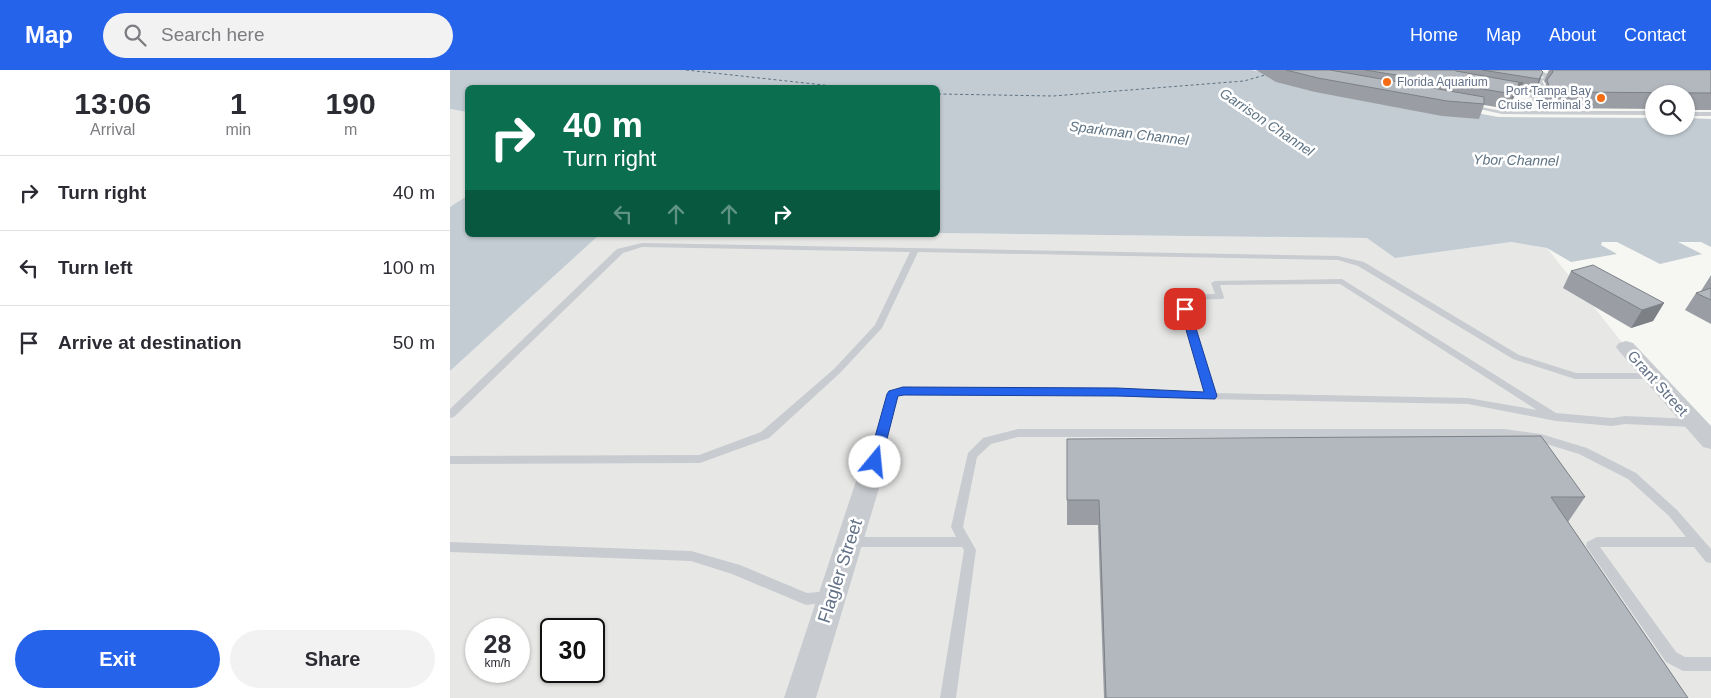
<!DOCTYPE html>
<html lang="en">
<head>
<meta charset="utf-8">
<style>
  :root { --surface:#fff; --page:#f2f2f3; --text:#2b2b33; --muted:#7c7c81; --line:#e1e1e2; --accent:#2563eb }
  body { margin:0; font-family:Arial,sans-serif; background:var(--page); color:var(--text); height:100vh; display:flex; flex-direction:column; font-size:19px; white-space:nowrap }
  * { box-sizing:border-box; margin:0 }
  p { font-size:16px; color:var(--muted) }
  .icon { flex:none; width:28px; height:28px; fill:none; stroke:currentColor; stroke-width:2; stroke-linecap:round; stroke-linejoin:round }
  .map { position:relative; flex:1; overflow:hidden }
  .drawer { display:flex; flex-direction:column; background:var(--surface); width:450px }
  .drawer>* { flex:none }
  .banner { position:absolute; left:15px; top:15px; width:475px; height:152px; border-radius:8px; box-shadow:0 1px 4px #0004; background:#0b6e4f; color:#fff; overflow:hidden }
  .tools { position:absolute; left:1195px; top:15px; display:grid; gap:10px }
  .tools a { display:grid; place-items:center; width:50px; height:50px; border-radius:50%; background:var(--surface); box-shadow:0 1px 4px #0004; font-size:25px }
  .speed { position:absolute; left:15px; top:548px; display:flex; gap:10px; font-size:25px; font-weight:700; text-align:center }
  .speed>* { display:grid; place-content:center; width:65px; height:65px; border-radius:50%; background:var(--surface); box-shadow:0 1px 4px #0004; line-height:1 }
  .speed small { font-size:12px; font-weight:400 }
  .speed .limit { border:2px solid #111; border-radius:8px; background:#fff; color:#111 }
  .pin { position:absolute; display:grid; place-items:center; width:42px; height:42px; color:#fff; margin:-21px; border-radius:10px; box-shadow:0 2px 8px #0006 }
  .me { position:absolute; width:55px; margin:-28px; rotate:17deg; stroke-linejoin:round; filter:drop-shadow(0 0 4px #0008) }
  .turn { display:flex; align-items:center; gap:18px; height:105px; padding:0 15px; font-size:22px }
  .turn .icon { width:65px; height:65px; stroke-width:2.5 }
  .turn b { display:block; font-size:35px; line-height:42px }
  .lanes { display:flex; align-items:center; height:48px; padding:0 15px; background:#0003; justify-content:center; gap:25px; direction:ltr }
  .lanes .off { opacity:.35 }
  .eta { display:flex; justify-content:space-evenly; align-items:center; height:85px; text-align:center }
  .eta b { font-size:30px; font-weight:700; line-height:35px }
  .action { display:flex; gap:10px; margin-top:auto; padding:10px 15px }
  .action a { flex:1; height:58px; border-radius:30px; background:var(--accent); color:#fff; font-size:20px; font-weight:700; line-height:58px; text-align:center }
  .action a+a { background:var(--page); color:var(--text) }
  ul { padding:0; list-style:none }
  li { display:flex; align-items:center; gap:15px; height:75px; padding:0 15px; border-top:1px solid var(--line) }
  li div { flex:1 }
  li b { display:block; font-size:19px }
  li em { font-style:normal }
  header { display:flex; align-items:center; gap:30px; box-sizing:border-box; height:70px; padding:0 25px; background:var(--accent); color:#fff }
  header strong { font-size:24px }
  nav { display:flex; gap:28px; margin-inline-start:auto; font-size:18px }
  .search { width:350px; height:45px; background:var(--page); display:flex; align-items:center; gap:12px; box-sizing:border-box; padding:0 18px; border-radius:28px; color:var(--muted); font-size:19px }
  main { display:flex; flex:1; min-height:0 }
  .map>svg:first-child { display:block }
  .built { fill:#e7e7e6; fill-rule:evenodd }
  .water { fill:#c3ccd3 }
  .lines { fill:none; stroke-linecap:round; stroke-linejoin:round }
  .ferry { stroke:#5e7383; stroke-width:1; stroke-dasharray:3 2.5; stroke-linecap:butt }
  .lane { fill:#c8cbcf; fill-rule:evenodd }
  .street { fill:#c8cbcf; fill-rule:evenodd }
  .wall { fill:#9a9ea4 }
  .shaded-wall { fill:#7d8186 }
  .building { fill:#b3b8bf; stroke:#7d8186 }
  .route { fill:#2563eb; stroke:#184099 }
  .poi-dot { fill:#f56c14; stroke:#fff; stroke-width:2 }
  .labels { text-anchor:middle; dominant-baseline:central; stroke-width:5; stroke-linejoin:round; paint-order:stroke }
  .far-poi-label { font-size:12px; fill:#627187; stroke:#fff; text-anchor:start }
  .far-water-label { font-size:14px; font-style:italic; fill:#5e7383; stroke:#fff }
  .street-label { font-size:15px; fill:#627187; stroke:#fff }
  .near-street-label { font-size:18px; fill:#627187; stroke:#fff }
</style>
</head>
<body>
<header>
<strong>Map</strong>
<div class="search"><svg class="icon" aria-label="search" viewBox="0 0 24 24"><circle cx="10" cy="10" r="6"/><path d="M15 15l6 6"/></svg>Search here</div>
<nav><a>Home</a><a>Map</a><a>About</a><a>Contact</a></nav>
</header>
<main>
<section class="drawer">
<div class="eta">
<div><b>13:06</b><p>Arrival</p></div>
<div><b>1</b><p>min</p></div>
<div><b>190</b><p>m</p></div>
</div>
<ul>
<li><svg class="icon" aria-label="right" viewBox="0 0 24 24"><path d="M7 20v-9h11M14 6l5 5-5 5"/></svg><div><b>Turn right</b></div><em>40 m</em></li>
<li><svg class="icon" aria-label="left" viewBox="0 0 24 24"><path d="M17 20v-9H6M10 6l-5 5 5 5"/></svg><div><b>Turn left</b></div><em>100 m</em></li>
<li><svg class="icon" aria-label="arrive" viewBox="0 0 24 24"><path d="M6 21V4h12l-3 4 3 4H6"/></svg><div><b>Arrive at destination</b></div><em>50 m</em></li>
</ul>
<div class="action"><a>Exit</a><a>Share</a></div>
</section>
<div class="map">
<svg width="1261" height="628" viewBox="0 0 1261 628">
  <rect width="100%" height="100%" fill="#f6f7f3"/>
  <path class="built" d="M 0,39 L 18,42 L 17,126 L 0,137 Z
    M 488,163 L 918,168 L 945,188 L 1061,172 L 1097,178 L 1186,290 L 1261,368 L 1261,628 L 0,628 L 0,301 L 149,165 L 488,165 ZM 26,559 L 69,559 L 69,601 L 26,601 ZM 101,559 L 144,559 L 144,601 L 101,601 Z"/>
  <path class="water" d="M 0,0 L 801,0 L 1048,47 L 1204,48 L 1204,56 L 1236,56 L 1236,48 L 1261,49 L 1261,177 L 1251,172 L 1228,172 L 1252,184 L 1210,194 L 1167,172 L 1152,172 L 1151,175 L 1167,184 L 1121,192 L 1097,178 L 1061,172 L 945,188 L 917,168 L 488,163 L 488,18 L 18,18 L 17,42 L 0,39 Z
    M 17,126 L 18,165 L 149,165 L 0,301 L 0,137 Z"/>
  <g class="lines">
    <path class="ferry" d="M 236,0 L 401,18
      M 488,24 L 603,26 L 794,11 L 815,5"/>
    <path class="lane" d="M 1080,0 L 1086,0 L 1112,8 L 1110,9 L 1100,8 L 1092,11 L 1095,16 L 1081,39 L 1078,41 L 1204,41 L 1204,45 L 1052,44 L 1016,36 L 1019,34 C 1033,37 1063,46 1075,38 C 1079,35 1081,31 1083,28 L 1053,22 L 1056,20 L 1085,25 L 1090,16 L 1087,11 L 1094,7 Z
      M 1236,42 L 1261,42 L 1261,46 L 1236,46 Z
      M 192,173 L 888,186 L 914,192 L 1069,285 L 1126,303 L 1201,303 L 1206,306 L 1201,309 L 1125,309 L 1063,289 L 908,196 L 888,190 L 468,182 L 432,258 L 390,303 L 319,368 L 250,393 L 0,394 L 0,386 L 249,385 L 311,362 L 384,299 L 425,255 L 460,182 L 192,177 L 173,183 L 4,347 L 0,348 L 0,339 L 167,179 Z
      M 892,209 L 1106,343 L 1162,348 L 1175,346 L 1243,349 L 1248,353 L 1243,357 L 1175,354 L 1162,356 L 1106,351 L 1018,334 L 697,328 L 667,325 L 453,324 L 448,326 L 436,375 L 434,378 L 426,378 L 424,375 L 438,324 L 439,322 L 453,318 L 667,319 L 697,322 L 755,323 L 728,227 L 729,225 L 765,224 L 761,213 L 765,211 ZM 890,214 L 1087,340 L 1018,328 L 765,323 L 737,230 L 773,229 L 774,227 L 770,215 Z
      M 568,359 L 1054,359 L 1091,364 L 1137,378 L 1186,403 L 1227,440 L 1261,479 L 1261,493 L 1256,492 L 1244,477 L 1150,477 L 1226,582 L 1235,587 L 1261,587 L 1261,601 L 1233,601 L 1216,592 L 1136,476 L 1137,472 L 1147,467 L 1236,467 L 1219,446 L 1178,409 L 1129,384 L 1090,372 L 1054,367 L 568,367 L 541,374 L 527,387 L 513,457 L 526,480 L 506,628 L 490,628 L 514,480 L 512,477 L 401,477 L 397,476 L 395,472 L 397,468 L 401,467 L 506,467 L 501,457 L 518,383 L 533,368 Z
      M 0,472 L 241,481 L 290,495 L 357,523 L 381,521 L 386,523 L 388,527 L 386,531 L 356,535 L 282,504 L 241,491 L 0,482 Z"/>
    <path class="street" d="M 1176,271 L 1183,273 L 1261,356 L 1261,379 L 1253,377 L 1169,281 L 1166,277 L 1169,273 Z
      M 430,367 L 438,369 L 442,375 L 366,628 L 334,628 L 418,375 L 422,369 Z"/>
  </g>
  <path class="wall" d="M 806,0 L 1091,0 L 1093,2 L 1088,16 L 1084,23 L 1070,21 L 1067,27 L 1064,27 L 1058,38 L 1052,38 L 1034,35 L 1029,49 L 992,46 L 865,22 L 826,12 Z
    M 1099,0 L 1261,0 L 1261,40 L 1236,40 L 1236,24 L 1204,24 L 1204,39 L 1107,38 L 1094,36 L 1091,26 L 1096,14 L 1094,11 Z
    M 1121,201 L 1214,233 L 1203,251 L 1181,258 L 1113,218 Z
    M 1261,205 L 1261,254 L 1235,240 L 1246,223 L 1251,221 Z
    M 1135,427 L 1118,452 L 1238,628 L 654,628 L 648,455 L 617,455 L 617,430 Z"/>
  <path class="shaded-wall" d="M 1093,2 L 1088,16 L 1084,23 L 1089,9 Z
    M 1069,13 L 1073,13 L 1067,27 L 1064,27 L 1058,38 L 1063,23 Z
    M 1214,233 L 1203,251 L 1181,258 L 1192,240 Z"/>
  <path class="building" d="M 836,0 L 880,0 L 1034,27 L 1034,34 L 997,31 L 868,8 Z
    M 915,0 L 1005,0 L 1006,1 L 1073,13 L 1069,13 L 1063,23 L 1057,23 Z
    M 1032,0 L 1091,0 L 1093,2 L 1089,9 Z
    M 1102,0 L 1261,0 L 1261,23 L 1114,22 L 1100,20 L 1097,10 L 1103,2 Z
    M 1143,195 L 1214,233 L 1192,240 L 1121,201 Z
    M 1261,218 L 1261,230 L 1246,223 Z
    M 1091,366 L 1135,427 L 1101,427 L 1238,628 L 656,628 L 649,430 L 617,430 L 617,369 Z"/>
  <path class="route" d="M 735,236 L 740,239 L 767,326 L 765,329 L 667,326 L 454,325 L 448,326 L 431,392 L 425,397 L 418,392 L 437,324 L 439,321 L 453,317 L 667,318 L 754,322 L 730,239 Z"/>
  <g class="poi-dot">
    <circle cx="937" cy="12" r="5"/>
    <circle cx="1151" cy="28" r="5"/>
  </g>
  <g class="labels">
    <g class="far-poi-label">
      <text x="947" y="12">Florida Aquarium</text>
      <text x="1141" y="21" text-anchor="end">Port Tampa Bay<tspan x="1141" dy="14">Cruise Terminal 3</tspan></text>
    </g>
    <g class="far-water-label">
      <text transform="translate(817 52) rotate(34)">Garrison Channel</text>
      <text transform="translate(679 63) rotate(7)">Sparkman Channel</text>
      <text transform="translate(1066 90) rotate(1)">Ybor Channel</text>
    </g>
    <g class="street-label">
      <text transform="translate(1208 313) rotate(48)">Grant Street</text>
    </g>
    <g class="near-street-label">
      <text transform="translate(390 501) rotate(-72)">Flagler Street</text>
    </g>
  </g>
</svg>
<div class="tools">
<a><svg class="icon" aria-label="search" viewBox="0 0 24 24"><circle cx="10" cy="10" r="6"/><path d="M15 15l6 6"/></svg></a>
</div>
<div class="speed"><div>28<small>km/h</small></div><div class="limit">30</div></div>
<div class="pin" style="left:735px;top:239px;background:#d93025"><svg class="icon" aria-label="arrive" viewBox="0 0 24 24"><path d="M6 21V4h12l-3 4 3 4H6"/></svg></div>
<svg class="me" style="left:425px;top:392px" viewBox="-20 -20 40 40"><circle r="19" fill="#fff"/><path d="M0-13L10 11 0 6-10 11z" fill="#2563eb"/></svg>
<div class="banner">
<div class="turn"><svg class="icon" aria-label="right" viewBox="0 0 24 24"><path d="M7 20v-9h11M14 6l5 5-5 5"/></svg><div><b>40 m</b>Turn right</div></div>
<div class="lanes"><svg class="icon off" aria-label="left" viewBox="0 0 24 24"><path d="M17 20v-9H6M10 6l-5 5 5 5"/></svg><svg class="icon off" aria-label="ahead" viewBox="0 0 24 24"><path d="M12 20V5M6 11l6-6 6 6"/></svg><svg class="icon off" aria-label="ahead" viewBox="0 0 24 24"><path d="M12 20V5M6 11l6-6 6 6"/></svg><svg class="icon" aria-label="right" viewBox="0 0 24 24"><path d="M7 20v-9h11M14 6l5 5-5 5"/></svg></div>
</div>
</div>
</main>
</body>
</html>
